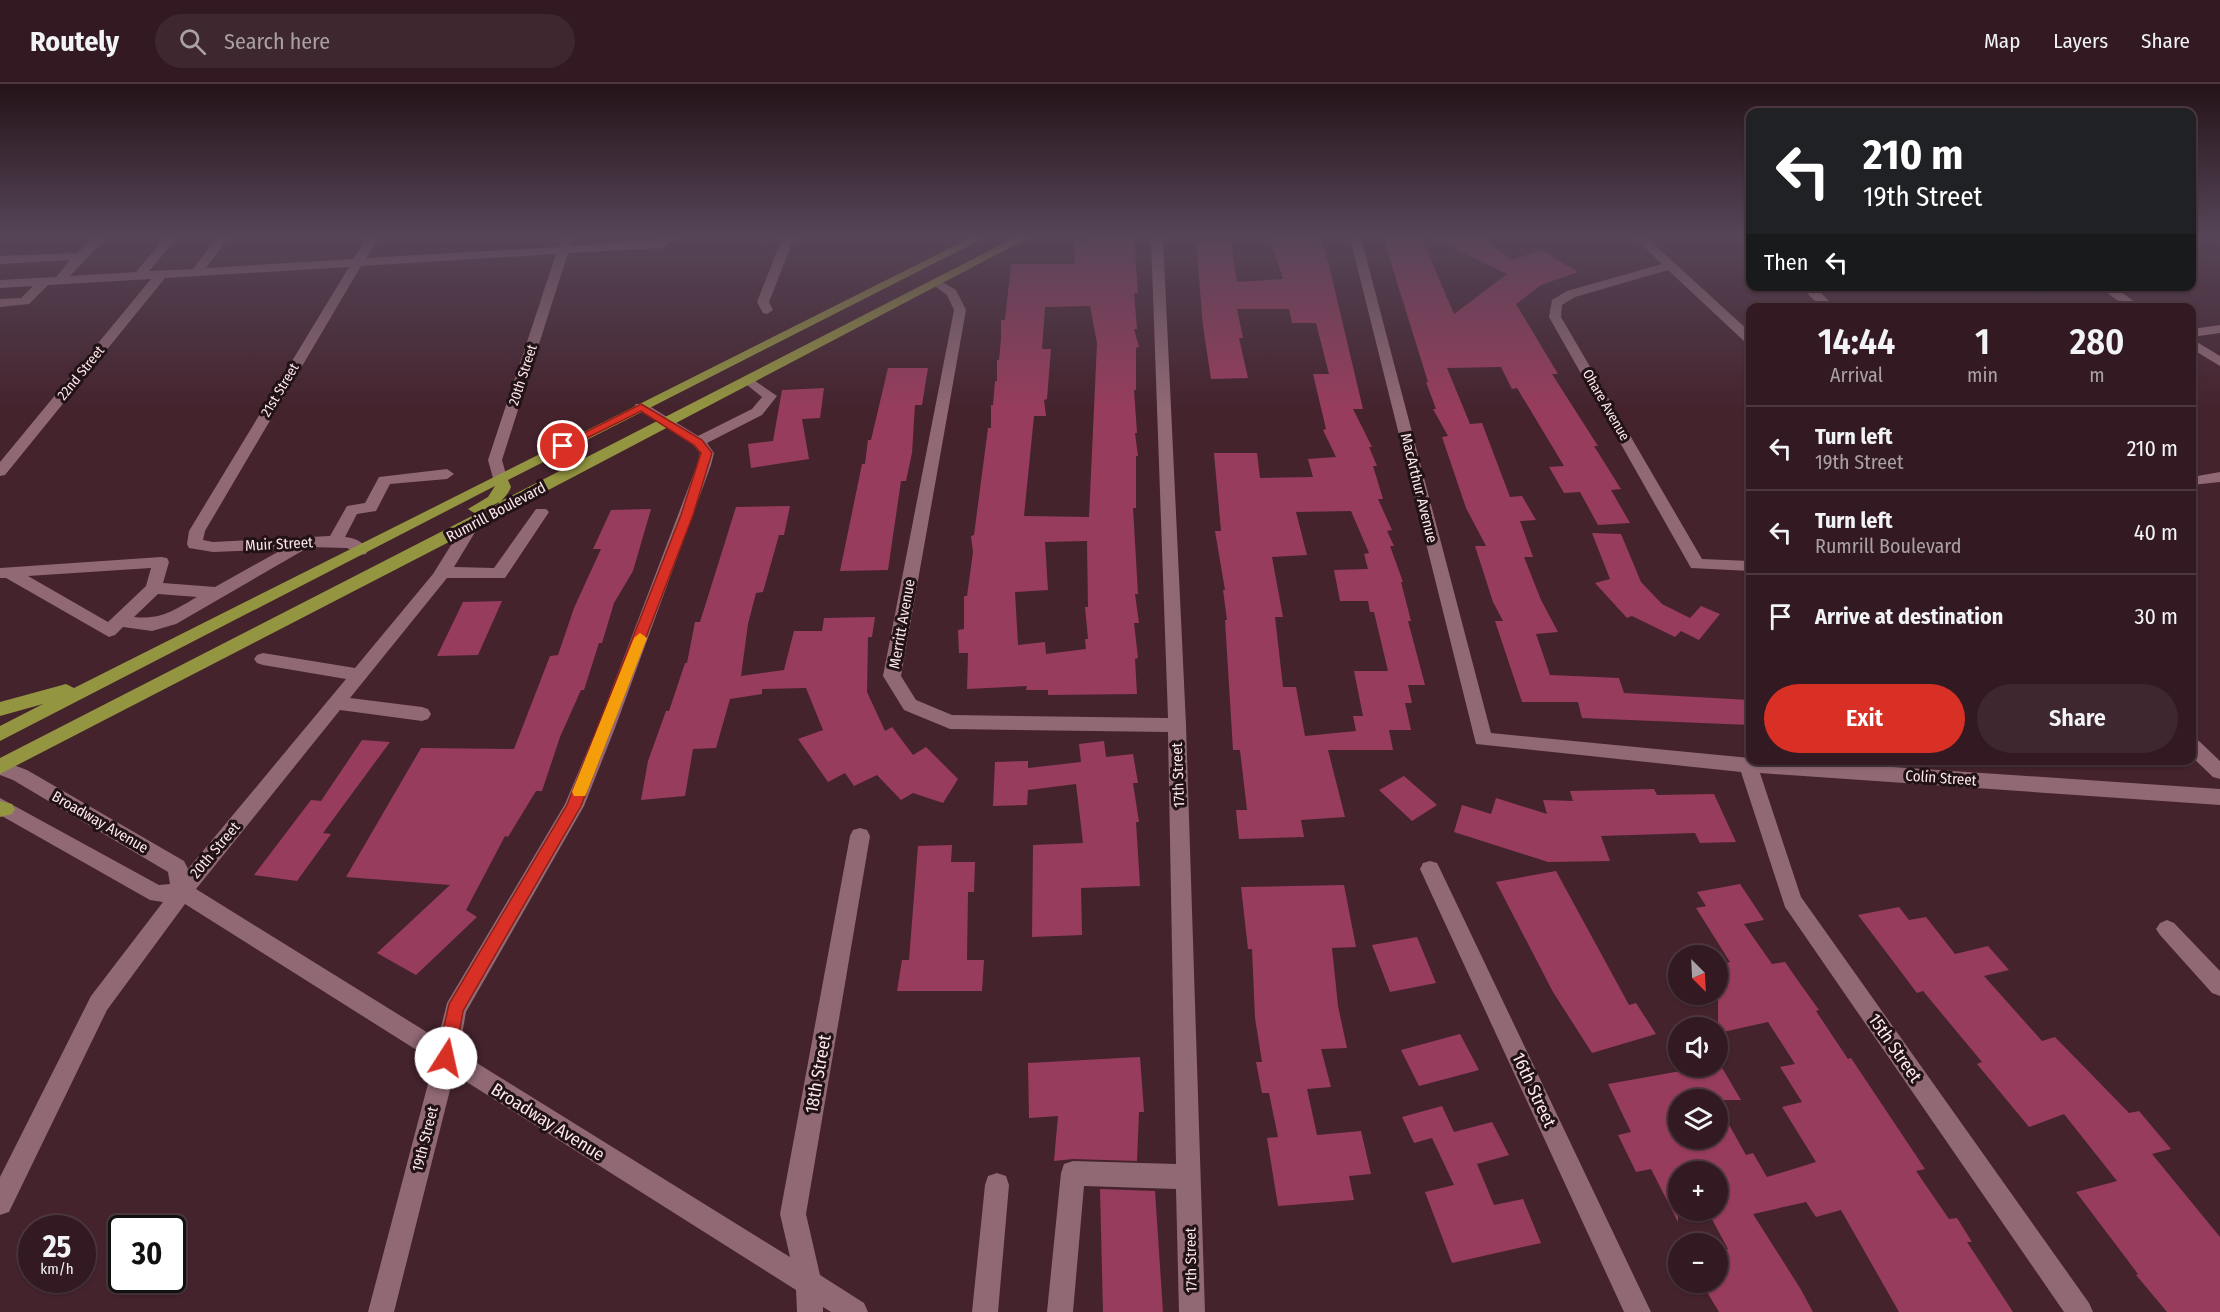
<!DOCTYPE html>
<html lang="en">
<head>
<meta charset="utf-8">
<style>
  :root { --surface:#331a22; --page:#3e272f; --text:#f1f3f6; --muted:#a9a1a5; --line:#4e3840; --accent:#d93025 }
  body { margin:0; font-family:"Fira Sans Condensed",sans-serif; background:var(--page); color:var(--text); height:100vh; display:flex; flex-direction:column; font-size:22px; white-space:nowrap }
  * { box-sizing:border-box; margin:0 }
  p { font-size:20px; color:var(--muted) }
  .icon { flex:none; width:33px; height:33px; fill:none; stroke:currentColor; stroke-width:2; stroke-linecap:round; stroke-linejoin:round }
  .map { position:relative; flex:1; overflow:hidden }
  .details { position:absolute; left:1746px; top:219px; width:450px; height:462px; display:flex; flex-direction:column; background:var(--surface); border-radius:12px; box-shadow:0 2px 4px #0004,0 0 0 2px var(--line) }
  .details>* { flex:none }
  .hud { position:absolute; left:1746px; top:24px; width:450px; height:183px; border-radius:12px; box-shadow:0 2px 4px #0004,0 0 0 2px var(--line); background:#202124; color:#fff; overflow:hidden }
  .needle { width:39px; rotate:156deg }
  .buttons { position:absolute; left:1668px; top:861px; display:grid; gap:12px }
  .buttons a { display:grid; place-items:center; width:60px; height:60px; border-radius:50%; background:var(--surface); box-shadow:0 2px 4px #0004,0 0 0 2px var(--line); font-size:30px }
  .speed { position:absolute; left:18px; top:1131px; display:flex; gap:12px; font-size:30px; font-weight:700; text-align:center }
  .speed>* { display:grid; place-content:center; width:78px; height:78px; border-radius:50%; background:var(--surface); box-shadow:0 2px 4px #0004,0 0 0 2px var(--line); line-height:1 }
  .speed small { font-size:15px; font-weight:400 }
  .speed .limit { border:3px solid #111; border-radius:9px; background:#fff; color:#111 }
  .pin { position:absolute; display:grid; place-items:center; width:51px; height:51px; color:#fff; margin:-26px; border:3px solid #fff; border-radius:50%; box-shadow:0 2px 6px #0007 }
  .me { position:absolute; width:66px; margin:-33px; rotate:10deg; stroke-linejoin:round; filter:drop-shadow(0 0 4px #0008) }
  .turn { display:flex; align-items:center; gap:21px; height:126px; padding:0 18px; font-size:27px }
  .turn .icon { width:78px; height:78px; stroke-width:2.5 }
  .turn b { display:block; font-size:42px; line-height:51px }
  .then { display:flex; align-items:center; height:57px; padding:0 18px; background:#0003; gap:12px; font-size:22px }
  .eta { display:flex; justify-content:space-evenly; align-items:center; height:102px; text-align:center }
  .eta b { font-size:36px; font-weight:600; line-height:42px }
  .primary-button { display:flex; gap:12px; margin-top:auto; padding:12px 18px }
  .primary-button a { flex:1; height:69px; border-radius:36px; background:var(--accent); color:#fff; font-size:24px; font-weight:600; line-height:69px; text-align:center }
  .primary-button a+a { background:var(--page); color:var(--text) }
  ul { padding:0; list-style:none }
  li { display:flex; align-items:center; gap:18px; height:84px; padding:0 18px; border-top:2px solid var(--line) }
  li div { flex:1 }
  li b { display:block; font-size:22px }
  li em { font-style:normal }
  header { display:flex; align-items:center; gap:36px; box-sizing:border-box; height:84px; padding:0 30px; background:var(--surface); border-bottom:2px solid var(--line) }
  header strong { font-size:28px }
  nav { display:flex; gap:33px; margin-inline-start:auto; font-size:21px }
  .search { width:420px; height:54px; background:var(--page); display:flex; align-items:center; gap:15px; box-sizing:border-box; padding:0 21px; border-radius:33px; color:var(--muted); font-size:22px }
  .map>svg:first-child { display:block }
  .building { fill:#983c5d; fill-rule:evenodd }
  .lines { fill:none; stroke-linecap:round; stroke-linejoin:round }
  .minor { fill:#906974; fill-rule:evenodd }
  .major { fill:#949540; fill-rule:evenodd }
  .route { fill:#d93025; stroke:#8d1f18; stroke-width:1.5 }
  .slow { fill:#f59e0b }
  .labels { text-anchor:middle; dominant-baseline:central; stroke-width:6; stroke-linejoin:round; paint-order:stroke }
  .far-street-label { font-size:14px; fill:#fde6ec; stroke:#211216 }
  .street-label { font-size:15px; fill:#fde6ec; stroke:#211216 }
  .near-street-label { font-size:18px; fill:#fde6ec; stroke:#211216 }
</style>
</head>
<body>
<header>
<strong>Routely</strong>
<div class="search"><svg class="icon" aria-label="search" viewBox="0 0 24 24"><circle cx="10" cy="10" r="6"/><path d="M15 15l6 6"/></svg>Search here</div>
<nav><a>Map</a><a>Layers</a><a>Share</a></nav>
</header>
<div class="map">
<svg width="2220" height="1228" viewBox="0 0 2220 1228">
  <rect width="100%" height="100%" fill="#44232d"/>
  <path class="building" d="M 1090,153 L 1133,153 L 1135,168 L 1138,209 L 1134,209 L 1137,245 L 1134,245 L 1139,263 L 1136,264 L 1136,306 L 1134,306 L 1137,349 L 1135,349 L 1138,372 L 1136,372 L 1136,424 L 1133,424 L 1138,510 L 1135,510 L 1139,539 L 1134,539 L 1138,574 L 1135,575 L 1137,610 L 1048,611 L 1048,606 L 1026,606 L 1027,602 L 967,605 L 968,569 L 959,569 L 958,546 L 964,545 L 964,512 L 967,512 L 973,468 L 971,452 L 974,451 L 988,344 L 991,344 L 991,321 L 993,321 L 995,297 L 997,297 L 997,276 L 999,276 L 1001,255 L 1001,236 L 1005,236 L 1011,180 L 1075,180 L 1074,158 L 1090,158 ZM 1090,222 L 1097,259 L 1089,433 L 1024,432 L 1034,332 L 1046,332 L 1044,316 L 1047,315 L 1051,265 L 1042,265 L 1045,223 ZM 1087,457 L 1088,523 L 1085,523 L 1088,555 L 1085,555 L 1086,565 L 1046,570 L 1045,558 L 1018,561 L 1015,508 L 1048,506 L 1045,458 Z
    M 1269,153 L 1320,153 L 1327,173 L 1363,325 L 1353,325 L 1372,363 L 1369,363 L 1377,382 L 1373,382 L 1383,415 L 1378,415 L 1392,446 L 1387,447 L 1394,462 L 1390,462 L 1403,498 L 1401,498 L 1411,537 L 1408,537 L 1425,601 L 1408,601 L 1412,619 L 1405,619 L 1411,646 L 1389,646 L 1393,666 L 1328,666 L 1345,733 L 1301,736 L 1304,753 L 1239,755 L 1236,726 L 1247,726 L 1240,666 L 1233,666 L 1225,536 L 1227,536 L 1223,506 L 1225,506 L 1215,447 L 1221,447 L 1214,369 L 1257,369 L 1260,394 L 1313,393 L 1308,375 L 1336,373 L 1323,346 L 1326,345 L 1313,290 L 1329,290 L 1316,239 L 1292,239 L 1289,225 L 1237,225 L 1243,254 L 1239,254 L 1248,294 L 1211,295 L 1203,242 L 1196,158 L 1231,158 L 1237,198 L 1283,195 ZM 1351,427 L 1369,469 L 1364,470 L 1368,485 L 1334,486 L 1340,517 L 1368,517 L 1370,528 L 1374,528 L 1388,587 L 1354,587 L 1363,632 L 1353,632 L 1356,647 L 1305,652 L 1296,603 L 1283,603 L 1275,533 L 1283,533 L 1272,473 L 1307,471 L 1296,428 Z
    M 1383,153 L 1421,153 L 1454,230 L 1507,190 L 1431,153 L 1482,153 L 1511,176 L 1542,166 L 1578,188 L 1541,201 L 1516,220 L 1558,290 L 1552,290 L 1598,362 L 1594,362 L 1621,405 L 1611,406 L 1630,439 L 1598,441 L 1580,408 L 1564,409 L 1549,383 L 1564,382 L 1517,304 L 1512,305 L 1501,283 L 1447,284 L 1470,340 L 1482,339 L 1510,413 L 1522,412 L 1536,436 L 1520,437 L 1533,473 L 1524,473 L 1541,516 L 1558,548 L 1536,550 L 1550,591 L 1619,594 L 1624,609 L 1750,616 L 1750,641 L 1582,634 L 1578,618 L 1522,618 L 1495,537 L 1503,537 L 1493,518 L 1475,462 L 1486,462 L 1466,424 L 1442,353 L 1448,352 L 1433,325 L 1436,325 L 1426,298 L 1428,298 Z
    M 888,284 L 928,284 L 922,321 L 915,321 L 912,369 L 906,397 L 901,397 L 888,486 L 840,487 L 862,380 L 865,380 L 868,356 L 871,356 Z
    M 824,304 L 820,334 L 802,335 L 809,375 L 751,384 L 748,360 L 773,357 L 782,306 Z
    M 790,422 L 784,451 L 779,451 L 763,508 L 756,509 L 748,540 L 741,592 L 784,586 L 794,547 L 822,547 L 824,534 L 875,533 L 872,553 L 868,553 L 867,608 L 885,647 L 892,643 L 913,671 L 926,663 L 958,695 L 943,719 L 913,709 L 901,716 L 877,691 L 854,702 L 845,689 L 828,698 L 798,655 L 823,646 L 806,604 L 762,605 L 762,610 L 730,615 L 716,664 L 693,665 L 685,712 L 641,716 L 648,677 L 666,627 L 669,627 L 685,579 L 687,579 L 695,538 L 700,538 L 736,423 Z
    M 651,425 L 633,487 L 614,519 L 602,559 L 599,559 L 584,606 L 581,606 L 560,653 L 542,707 L 536,707 L 508,753 L 505,752 L 466,826 L 477,833 L 416,891 L 377,869 L 450,801 L 346,793 L 421,664 L 514,665 L 550,572 L 558,571 L 574,524 L 601,465 L 593,465 L 611,426 Z
    M 1592,449 L 1621,450 L 1641,498 L 1662,520 L 1690,534 L 1701,522 L 1720,530 L 1699,556 L 1681,547 L 1675,553 L 1632,532 L 1627,534 L 1595,499 L 1610,495 Z
    M 502,517 L 478,571 L 437,572 L 463,518 Z
    M 362,656 L 390,658 L 323,749 L 331,750 L 297,797 L 254,791 L 311,716 L 321,717 Z
    M 1104,657 L 1106,673 L 1133,670 L 1138,699 L 1133,699 L 1139,738 L 1136,738 L 1140,802 L 1081,804 L 1082,851 L 1032,853 L 1033,761 L 1083,759 L 1076,700 L 1028,706 L 1027,721 L 993,722 L 995,678 L 1028,677 L 1028,684 L 1081,678 L 1079,660 Z
    M 1404,692 L 1437,721 L 1412,737 L 1379,706 Z
    M 1654,705 L 1657,711 L 1714,710 L 1736,758 L 1700,759 L 1695,749 L 1601,752 L 1610,777 L 1548,778 L 1454,748 L 1462,721 L 1491,730 L 1496,714 L 1547,730 L 1543,716 L 1573,717 L 1570,707 Z
    M 952,761 L 951,778 L 975,778 L 974,808 L 968,808 L 967,876 L 984,876 L 982,907 L 897,907 L 902,876 L 909,876 L 918,762 Z
    M 1556,787 L 1629,921 L 1636,919 L 1656,950 L 1592,969 L 1553,908 L 1496,798 Z
    M 1740,800 L 1764,836 L 1744,840 L 1772,880 L 1785,878 L 1801,901 L 1819,926 L 1816,927 L 1848,975 L 1851,974 L 1925,1085 L 1916,1087 L 1949,1135 L 1957,1134 L 1972,1158 L 1967,1158 L 2013,1228 L 1899,1228 L 1841,1126 L 1816,1133 L 1806,1118 L 1753,1130 L 1800,1204 L 1813,1228 L 1719,1228 L 1701,1198 L 1718,1198 L 1718,1169 L 1728,1165 L 1707,1126 L 1718,1126 L 1718,1088 L 1678,1088 L 1678,1138 L 1651,1085 L 1636,1088 L 1618,1051 L 1631,1048 L 1608,1000 L 1692,985 L 1690,982 L 1721,982 L 1741,1016 L 1678,1016 L 1678,1054 L 1718,1054 L 1718,1021 L 1746,1071 L 1753,1069 L 1767,1093 L 1816,1078 L 1782,1023 L 1802,1018 L 1780,983 L 1795,980 L 1768,938 L 1718,949 L 1718,881 L 1730,878 L 1696,824 L 1706,822 L 1697,808 Z
    M 1344,801 L 1356,863 L 1332,864 L 1338,922 L 1347,964 L 1321,965 L 1331,1003 L 1307,1005 L 1317,1051 L 1361,1047 L 1371,1090 L 1349,1092 L 1354,1116 L 1278,1122 L 1267,1054 L 1278,1053 L 1269,1009 L 1262,1009 L 1256,978 L 1262,978 L 1255,934 L 1252,865 L 1248,865 L 1241,803 Z
    M 1899,823 L 1909,836 L 1926,833 L 1955,870 L 1988,862 L 2009,886 L 1984,892 L 2042,957 L 2055,953 L 2129,1029 L 2139,1027 L 2171,1065 L 2152,1070 L 2220,1153 L 2220,1228 L 2167,1228 L 2136,1191 L 2138,1190 L 2076,1108 L 2117,1097 L 2064,1030 L 2029,1043 L 1977,980 L 1982,978 L 1923,907 L 1917,909 L 1858,831 Z
    M 1417,853 L 1436,899 L 1390,908 L 1372,861 Z
    M 1460,950 L 1479,986 L 1419,1002 L 1401,966 Z
    M 1140,973 L 1144,1028 L 1139,1028 L 1137,1077 L 1073,1075 L 1054,1077 L 1058,1032 L 1029,1034 L 1028,979 Z
    M 1442,1022 L 1454,1048 L 1492,1038 L 1509,1071 L 1477,1080 L 1494,1121 L 1523,1115 L 1541,1159 L 1452,1179 L 1425,1108 L 1454,1101 L 1432,1054 L 1414,1059 L 1402,1033 Z
    M 1100,1105 L 1155,1107 L 1163,1228 L 1103,1228 Z"/>
  <g class="lines">
    <path class="minor" d="M 94,154 L 106,154 L 70,192 L 136,188 L 165,154 L 177,154 L 149,187 L 193,185 L 216,154 L 228,154 L 206,184 L 353,175 L 367,154 L 378,154 L 366,174 L 559,163 L 562,154 L 572,154 L 571,162 L 675,154 L 663,164 L 568,169 L 502,376 L 507,394 L 500,399 L 493,394 L 488,376 L 556,170 L 361,182 L 205,447 L 203,456 L 213,458 L 330,452 L 347,422 L 365,419 L 379,393 L 447,385 L 454,390 L 447,395 L 390,400 L 376,427 L 357,430 L 345,453 C 355,454 362,457 368,466 L 366,470 L 360,471 L 347,464 L 309,463 L 176,540 L 152,547 L 123,543 L 115,551 L 109,553 L 6,494 L 0,494 L 0,484 L 161,473 L 167,474 L 169,478 L 163,499 L 215,503 L 283,465 L 213,468 L 189,464 L 187,460 L 189,447 L 349,183 L 165,194 L 5,391 L 0,392 L 0,378 L 151,195 L 48,201 L 29,220 L 0,223 L 0,215 L 21,214 L 33,202 L 0,204 L 0,196 L 56,193 L 70,176 L 0,180 L 0,172 L 77,169 ZM 151,484 L 146,502 L 108,538 L 28,492 ZM 158,510 L 197,513 C 174,526 162,536 134,533 Z
      M 782,154 L 794,154 L 769,218 L 773,226 L 767,230 L 763,229 L 757,218 Z
      M 1151,154 L 1163,154 L 1186,641 L 1205,1228 L 1179,1228 L 1176,1105 L 1084,1102 L 1073,1228 L 1047,1228 L 1061,1089 L 1064,1080 L 1073,1077 L 1176,1080 L 1168,648 L 950,645 L 904,626 L 883,592 L 954,226 L 947,211 L 931,199 L 937,195 L 956,206 L 966,226 L 901,592 L 916,616 L 952,631 L 1168,634 Z
      M 1350,154 L 1361,154 L 1491,649 L 1750,674 L 1750,676 L 1789,676 L 2220,705 L 2220,721 L 1760,689 L 1801,813 L 2089,1219 L 2093,1228 L 2064,1228 L 1785,823 L 1741,688 L 1476,660 Z
      M 1635,154 L 1647,154 L 1750,248 L 1750,259 L 1745,258 L 1668,186 L 1575,213 L 1562,221 L 1561,233 L 1702,475 L 1750,477 L 1750,487 L 1691,484 L 1549,233 L 1552,216 L 1567,207 L 1662,180 Z
      M 1800,202 L 1814,202 L 1836,224 L 1822,224 Z
      M 1986,202 L 1999,202 L 1999,203 L 1993,207 Z
      M 2098,202 L 2113,202 L 2143,224 L 2128,224 Z
      M 2220,241 L 2220,249 L 2192,253 L 2192,245 Z
      M 2192,255 L 2220,272 L 2220,282 L 2192,265 Z
      M 748,292 L 777,312 L 762,331 L 707,359 L 714,369 L 711,381 L 615,644 L 584,722 L 466,928 L 459,968 L 790,1173 L 780,1130 L 850,752 L 853,746 L 860,744 L 867,746 L 870,752 L 806,1130 L 820,1191 L 864,1219 L 868,1228 L 831,1228 L 823,1223 L 823,1228 L 797,1228 L 796,1206 L 454,990 L 394,1228 L 368,1228 L 434,977 L 185,820 L 107,926 L 9,1128 L 0,1131 L 0,1093 L 91,912 L 163,818 L 150,816 L 0,731 L 0,714 L 159,801 L 170,800 L 168,788 L 13,696 L 0,691 L 0,676 L 27,686 L 184,777 L 188,785 L 346,595 L 263,581 L 257,579 L 254,575 L 257,571 L 263,569 L 355,584 L 433,490 L 466,437 L 478,437 L 480,440 L 454,483 L 494,484 L 536,425 L 546,425 L 549,428 L 505,494 L 447,494 L 350,614 L 422,623 L 428,625 L 431,630 L 428,635 L 422,637 L 340,626 L 196,805 L 438,955 L 447,919 L 565,720 L 597,644 L 697,381 L 700,369 L 693,361 L 634,323 L 636,320 L 646,320 L 698,352 L 752,325 L 762,313 L 741,296 Z
      M 2220,388 L 2220,398 L 2192,401 L 2192,393 Z
      M 2192,655 L 2199,657 L 2220,677 L 2220,695 L 2213,693 L 2192,673 Z
      M 1430,777 L 1437,779 L 1440,785 L 1651,1228 L 1624,1228 L 1420,785 L 1423,779 Z
      M 2167,836 L 2174,839 L 2220,887 L 2220,912 L 2212,909 L 2160,851 L 2156,845 L 2160,839 Z
      M 997,1089 L 1006,1092 L 1009,1101 L 998,1228 L 972,1228 L 985,1101 L 988,1092 Z"/>
    <path class="major" d="M 970,154 L 984,154 L 508,396 L 511,403 C 505,417 491,426 476,430 L 468,425 L 488,413 L 495,402 L 0,657 L 0,642 L 43,620 L 0,632 L 0,618 L 66,600 L 74,604 Z
      M 1014,154 L 1028,154 L 478,443 L 0,690 L 0,674 Z
      M 0,717 L 12,720 L 15,725 L 12,730 L 0,733 Z"/>
  </g>
  <linearGradient id="sky" x2="0" y2="1"><stop stop-color="#251319"/><stop offset="0.47" stop-color="#564557"/><stop offset="1" stop-color="#564557" stop-opacity="0"/></linearGradient>
  <rect width="2220" height="325" fill="url(#sky)"/>
  <path class="route" d="M 641,320 L 702,356 L 712,369 L 693,431 L 581,722 L 463,927 L 455,974 L 452,980 L 446,983 L 440,980 L 437,974 L 449,920 L 567,721 L 681,431 L 701,369 L 694,361 L 641,327 L 567,364 L 563,365 L 558,362 Z"/>
  <path class="slow" d="M 640,549 L 647,554 L 587,708 L 585,712 L 574,712 L 572,708 L 634,554 Z"/>
  <g class="labels">
    <g class="far-street-label">
      <text transform="translate(81 289) rotate(-51)">22nd Street</text>
      <text transform="translate(523 291) rotate(-72)">20th Street</text>
      <text transform="translate(280 306) rotate(-59)">21st Street</text>
      <text transform="translate(1606 321) rotate(60)">Ohare Avenue</text>
    </g>
    <g class="street-label">
      <text transform="translate(1419 404) rotate(76)">MacArthur Avenue</text>
      <text transform="translate(496 428) rotate(-28)">Rumrill Boulevard</text>
      <text transform="translate(279 460) rotate(-3)">Muir Street</text>
      <text transform="translate(902 540) rotate(-80)">Merritt Avenue</text>
      <text transform="translate(1178 691) rotate(-92)">17th Street</text>
      <text transform="translate(1941 694) rotate(4)">Colin Street</text>
      <text transform="translate(100 738) rotate(30)">Broadway Avenue</text>
      <text transform="translate(215 766) rotate(-50)">20th Street</text>
      <text transform="translate(425 1055) rotate(-76)">19th Street</text>
      <text transform="translate(1191 1176) rotate(-91)">17th Street</text>
    </g>
    <g class="near-street-label">
      <text transform="translate(1895 964) rotate(55)">15th Street</text>
      <text transform="translate(818 990) rotate(-80)">18th Street</text>
      <text transform="translate(1534 1006) rotate(65)">16th Street</text>
      <text transform="translate(548 1038) rotate(32)">Broadway Avenue</text>
    </g>
  </g>
</svg>
<div class="buttons">
<a><svg class="needle" viewBox="-14 -14 28 28"><path d="M0-13l5 13h-10z" fill="#e53935"/><path d="M0 13l5-13h-10z" fill="#a9a1a5"/></svg></a>
<a><svg class="icon" aria-label="sound" viewBox="0 0 24 24"><path d="M4 9h4l5-4v14l-5-4H4zM17 9q2 3 0 6"/></svg></a>
<a><svg class="icon" aria-label="layers" viewBox="0 0 24 24"><path d="M12 4l9 5-9 5-9-5zM3 14l9 5 9-5"/></svg></a>
<a>+</a>
<a>−</a>
</div>
<div class="speed"><div>25<small>km/h</small></div><div class="limit">30</div></div>
<div class="pin" style="left:563px;top:362px;background:#d93025"><svg class="icon" aria-label="arrive" viewBox="0 0 24 24"><path d="M6 21V4h12l-3 4 3 4H6"/></svg></div>
<svg class="me" style="left:446px;top:974px" viewBox="-20 -20 40 40"><circle r="19" fill="#fff"/><path d="M0-13L10 11 0 6-10 11z" fill="#d93025"/></svg>
<div class="hud">
<div class="turn"><svg class="icon" aria-label="left" viewBox="0 0 24 24"><path d="M17 20v-9H6M10 6l-5 5 5 5"/></svg><div><b>210 m</b>19th Street</div></div>
<div class="then">Then<svg class="icon" aria-label="left" viewBox="0 0 24 24"><path d="M17 20v-9H6M10 6l-5 5 5 5"/></svg></div>
</div>
<section class="details">
<div class="eta">
<div><b>14:44</b><p>Arrival</p></div>
<div><b>1</b><p>min</p></div>
<div><b>280</b><p>m</p></div>
</div>
<ul>
<li><svg class="icon" aria-label="left" viewBox="0 0 24 24"><path d="M17 20v-9H6M10 6l-5 5 5 5"/></svg><div><b>Turn left</b><p>19th Street</p></div><em>210 m</em></li>
<li><svg class="icon" aria-label="left" viewBox="0 0 24 24"><path d="M17 20v-9H6M10 6l-5 5 5 5"/></svg><div><b>Turn left</b><p>Rumrill Boulevard</p></div><em>40 m</em></li>
<li><svg class="icon" aria-label="arrive" viewBox="0 0 24 24"><path d="M6 21V4h12l-3 4 3 4H6"/></svg><div><b>Arrive at destination</b></div><em>30 m</em></li>
</ul>
<div class="primary-button"><a>Exit</a><a>Share</a></div>
</section>
</div>
</body>
</html>
